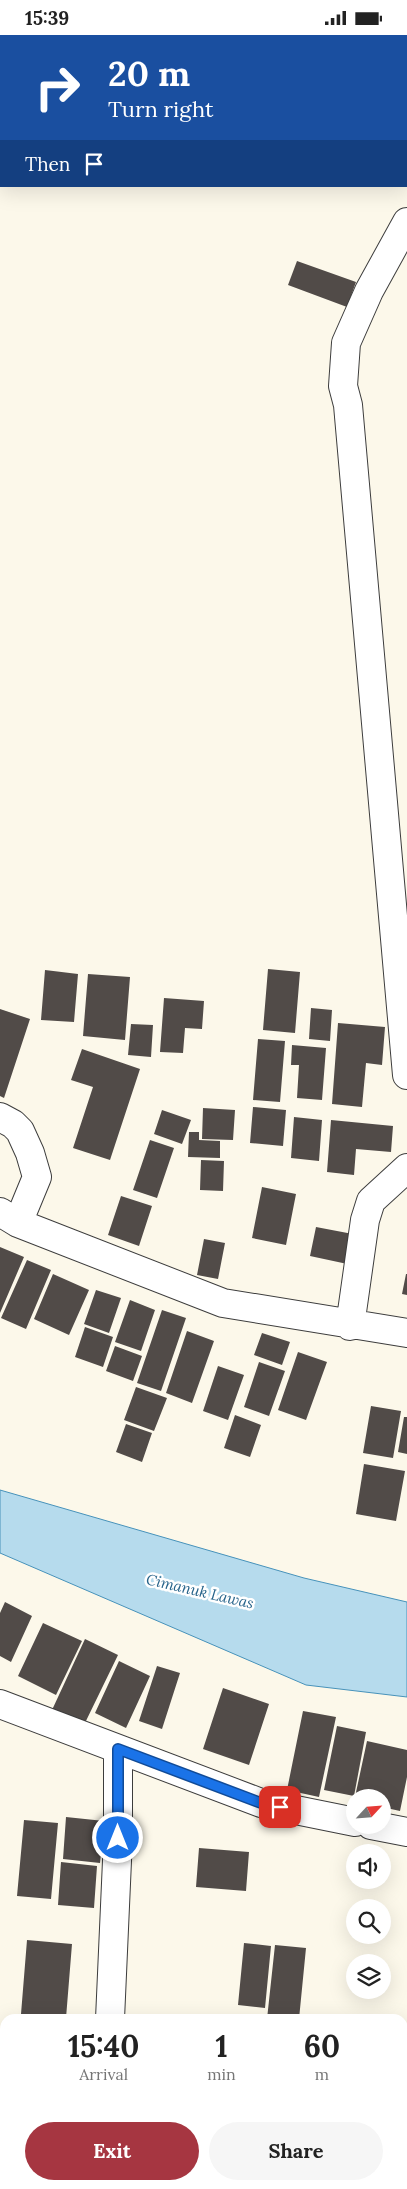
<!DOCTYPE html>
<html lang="en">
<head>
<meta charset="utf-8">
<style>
  :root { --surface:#fff; --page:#f6f6f6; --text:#222; --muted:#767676; --accent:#a63641 }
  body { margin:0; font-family:Lora,serif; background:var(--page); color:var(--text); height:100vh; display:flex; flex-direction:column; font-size:19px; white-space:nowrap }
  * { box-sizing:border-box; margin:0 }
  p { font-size:16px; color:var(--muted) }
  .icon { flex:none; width:28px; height:28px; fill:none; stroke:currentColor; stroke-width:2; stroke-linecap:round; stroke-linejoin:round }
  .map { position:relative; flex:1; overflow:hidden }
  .sheet { position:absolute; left:0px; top:1979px; width:408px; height:176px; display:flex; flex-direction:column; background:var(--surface); border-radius:15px 15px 0 0; box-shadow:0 5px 20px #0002 }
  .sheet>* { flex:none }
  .top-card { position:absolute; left:0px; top:0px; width:408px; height:152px; box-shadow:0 5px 20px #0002; background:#1a4fa0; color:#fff; overflow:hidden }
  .needle { width:32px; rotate:64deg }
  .fabs { position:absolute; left:346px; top:1754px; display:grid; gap:10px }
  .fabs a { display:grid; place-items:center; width:45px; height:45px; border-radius:50%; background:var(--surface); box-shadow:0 5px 20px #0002; font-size:25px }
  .pin { position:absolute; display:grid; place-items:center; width:42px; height:42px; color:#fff; margin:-21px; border-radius:10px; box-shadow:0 2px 8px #0006 }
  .me { position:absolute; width:55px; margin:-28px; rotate:0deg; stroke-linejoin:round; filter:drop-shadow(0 0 4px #0008) }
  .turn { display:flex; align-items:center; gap:18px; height:105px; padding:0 25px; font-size:22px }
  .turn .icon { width:65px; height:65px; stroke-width:2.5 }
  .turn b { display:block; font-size:35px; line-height:42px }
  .then { display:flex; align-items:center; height:48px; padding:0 25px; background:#0003; gap:10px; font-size:19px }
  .eta { display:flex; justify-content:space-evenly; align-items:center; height:85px; text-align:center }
  .eta b { font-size:30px; font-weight:800; line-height:35px }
  .button { display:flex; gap:10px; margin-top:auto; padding:10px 25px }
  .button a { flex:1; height:58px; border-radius:30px; background:var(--accent); color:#fff; font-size:20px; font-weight:800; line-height:58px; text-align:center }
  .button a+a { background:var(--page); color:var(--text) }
  .status { display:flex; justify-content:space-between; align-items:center; height:35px; padding:0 25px; background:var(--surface); direction:ltr }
  .status svg { height:14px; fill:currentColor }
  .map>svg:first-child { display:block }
  .water { fill:#b6dbed; stroke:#4792ba }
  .building { fill:#514b48 }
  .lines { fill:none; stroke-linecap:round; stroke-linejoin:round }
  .minor-casing { stroke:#3d3d3d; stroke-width:30 }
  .minor { stroke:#fff; stroke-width:28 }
  .route-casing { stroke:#114b97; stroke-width:12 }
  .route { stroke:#1a73e8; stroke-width:9 }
  .labels { text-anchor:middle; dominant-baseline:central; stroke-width:5; stroke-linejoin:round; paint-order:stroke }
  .water-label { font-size:15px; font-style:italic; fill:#26638a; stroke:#fff }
</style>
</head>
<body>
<div class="status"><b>15:39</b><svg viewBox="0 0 49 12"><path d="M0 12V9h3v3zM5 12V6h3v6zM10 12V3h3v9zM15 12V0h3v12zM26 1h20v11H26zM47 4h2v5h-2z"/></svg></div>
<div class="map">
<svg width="407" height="2154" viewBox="0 0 407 2154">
  <rect width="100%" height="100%" fill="#fcf8ea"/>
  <path class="water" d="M 0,1455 L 304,1543 L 407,1567 L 407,1662 L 306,1650 L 0,1518 Z"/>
  <path class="building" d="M 297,226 L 356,247 L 347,272 L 288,250 Z
    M 268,934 L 300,937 L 295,998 L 263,995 Z
    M 45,935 L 78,939 L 74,987 L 41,985 Z
    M 88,939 L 130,942 L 125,1005 L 83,1001 Z
    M 164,963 L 204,966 L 202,994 L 185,993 L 183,1018 L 160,1017 Z
    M 311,973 L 332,975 L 330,1006 L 309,1004 Z
    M 0,974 L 30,984 L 4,1063 L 0,1061 Z
    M 338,988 L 385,992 L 382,1030 L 366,1028 L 362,1072 L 332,1069 Z
    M 131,989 L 153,990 L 151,1022 L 128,1020 Z
    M 258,1004 L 285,1006 L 280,1067 L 253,1065 Z
    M 292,1010 L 326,1013 L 322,1065 L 297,1063 L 299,1030 L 291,1030 Z
    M 82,1014 L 140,1034 L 110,1125 L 73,1113 L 93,1052 L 71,1045 Z
    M 253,1072 L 286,1075 L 283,1111 L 250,1108 Z
    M 203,1073 L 235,1075 L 233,1105 L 202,1104 Z
    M 162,1075 L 191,1085 L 182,1109 L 154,1099 Z
    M 294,1082 L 322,1085 L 319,1126 L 291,1123 Z
    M 331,1085 L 393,1091 L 391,1117 L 356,1114 L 354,1140 L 327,1137 Z
    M 189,1097 L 199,1097 L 199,1105 L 220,1106 L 220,1123 L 188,1122 Z
    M 150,1105 L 174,1113 L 157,1163 L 133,1155 Z
    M 201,1125 L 224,1126 L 223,1156 L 200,1155 Z
    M 262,1152 L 296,1159 L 286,1210 L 252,1203 Z
    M 121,1161 L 152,1171 L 139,1211 L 108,1200 Z
    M 316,1192 L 358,1200 L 352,1230 L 310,1221 Z
    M 204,1204 L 225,1208 L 218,1244 L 197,1240 Z
    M 0,1212 L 24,1222 L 0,1278 Z
    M 27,1225 L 51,1235 L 26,1294 L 1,1283 Z
    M 53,1239 L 89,1255 L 69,1300 L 34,1284 Z
    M 406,1239 L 407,1239 L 407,1260 L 402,1259 Z
    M 96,1255 L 121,1263 L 109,1298 L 84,1289 Z
    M 130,1265 L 155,1275 L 141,1316 L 115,1307 Z
    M 162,1275 L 186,1283 L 161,1356 L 137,1348 Z
    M 85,1292 L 113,1302 L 103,1332 L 75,1322 Z
    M 187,1296 L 214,1306 L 192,1368 L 166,1358 Z
    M 262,1298 L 290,1307 L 282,1330 L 254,1320 Z
    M 115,1311 L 142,1321 L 133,1346 L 106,1336 Z
    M 298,1317 L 327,1327 L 306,1385 L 278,1375 Z
    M 259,1327 L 285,1336 L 269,1381 L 244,1372 Z
    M 218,1331 L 244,1340 L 228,1385 L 203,1376 Z
    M 136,1352 L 167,1363 L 154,1396 L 124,1385 Z
    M 371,1371 L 401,1376 L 393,1423 L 363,1418 Z
    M 235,1380 L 261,1390 L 250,1422 L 224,1413 Z
    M 404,1382 L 407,1382 L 407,1419 L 398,1417 Z
    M 126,1389 L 152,1398 L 142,1427 L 116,1417 Z
    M 364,1429 L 405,1436 L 396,1486 L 356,1479 Z
    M 5,1567 L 32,1581 L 11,1627 L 0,1621 L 0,1578 Z
    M 43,1588 L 82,1606 L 56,1660 L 18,1641 Z
    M 85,1604 L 118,1620 L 84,1690 L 52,1675 Z
    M 119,1626 L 150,1641 L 126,1693 L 95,1678 Z
    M 157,1631 L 180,1638 L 162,1694 L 139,1686 Z
    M 223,1653 L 269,1669 L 249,1730 L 203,1714 Z
    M 303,1676 L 336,1682 L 319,1762 L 287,1755 Z
    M 337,1691 L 366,1697 L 354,1761 L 324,1755 Z
    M 367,1706 L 407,1715 L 407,1742 L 400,1776 L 382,1772 L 382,1762 L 355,1762 Z
    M 66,1782 L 104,1786 L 100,1828 L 63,1824 Z
    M 24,1785 L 58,1788 L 51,1864 L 17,1861 Z
    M 199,1813 L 249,1817 L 246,1856 L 196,1852 Z
    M 61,1827 L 97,1831 L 94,1873 L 58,1870 Z
    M 27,1905 L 72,1909 L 66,1983 L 21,1979 Z
    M 244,1908 L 271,1911 L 265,1973 L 238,1970 Z
    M 275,1910 L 306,1913 L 299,1984 L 267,1984 Z
    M 327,1980 L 346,1983 L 346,1984 L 327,1984 Z
    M 402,1991 L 407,1992 L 407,2018 L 402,2017 Z"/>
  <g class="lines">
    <defs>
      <path id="minor" d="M 407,187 L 369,256 L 346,308 L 343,351 L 348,370 L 407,1040
        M 0,1082 L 13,1089 L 20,1096 L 30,1118 L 37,1142 L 18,1188
        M 0,1177 L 18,1188 L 223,1268 L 407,1298
        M 350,1291 L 365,1185 L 371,1166 L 407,1133
        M 0,1669 L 261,1768 L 355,1787
        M 371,1790 L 407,1797
        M 110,1984 L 118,1803 L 118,1714
        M 0,2029 L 5,2029
        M 402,2082 L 407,2083"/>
    </defs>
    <use href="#minor" class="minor-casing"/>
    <use href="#minor" class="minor"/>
  </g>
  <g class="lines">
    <defs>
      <path id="route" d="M 118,1803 L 118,1714 L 261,1768 L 280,1772"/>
    </defs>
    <use href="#route" class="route-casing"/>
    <use href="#route" class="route"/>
  </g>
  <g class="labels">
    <g class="water-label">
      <text transform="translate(200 1556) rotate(13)">Cimanuk Lawas</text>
    </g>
  </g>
</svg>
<div class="fabs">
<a><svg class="needle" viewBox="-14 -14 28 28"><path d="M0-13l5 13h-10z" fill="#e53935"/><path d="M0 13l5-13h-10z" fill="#767676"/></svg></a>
<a><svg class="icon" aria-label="sound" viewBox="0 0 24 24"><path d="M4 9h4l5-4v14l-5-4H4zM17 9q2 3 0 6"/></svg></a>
<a><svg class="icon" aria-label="search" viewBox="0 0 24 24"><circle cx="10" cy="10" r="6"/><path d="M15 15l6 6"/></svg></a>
<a><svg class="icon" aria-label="layers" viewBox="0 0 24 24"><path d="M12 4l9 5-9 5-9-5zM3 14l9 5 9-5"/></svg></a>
</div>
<div class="pin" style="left:280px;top:1772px;background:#d93025"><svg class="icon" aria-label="arrive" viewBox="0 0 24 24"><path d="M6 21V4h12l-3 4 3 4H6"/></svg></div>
<svg class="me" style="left:118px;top:1803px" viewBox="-20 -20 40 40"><circle r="17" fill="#1a73e8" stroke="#fff" stroke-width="3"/><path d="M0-11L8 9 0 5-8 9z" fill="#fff"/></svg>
<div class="top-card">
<div class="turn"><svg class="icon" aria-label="right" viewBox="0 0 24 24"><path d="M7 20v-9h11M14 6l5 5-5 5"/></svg><div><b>20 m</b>Turn right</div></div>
<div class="then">Then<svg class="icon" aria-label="arrive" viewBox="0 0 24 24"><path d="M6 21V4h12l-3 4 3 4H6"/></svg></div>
</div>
<section class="sheet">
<div class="eta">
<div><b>15:40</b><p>Arrival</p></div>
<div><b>1</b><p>min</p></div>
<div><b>60</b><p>m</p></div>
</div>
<div class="button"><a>Exit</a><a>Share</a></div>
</section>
</div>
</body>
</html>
